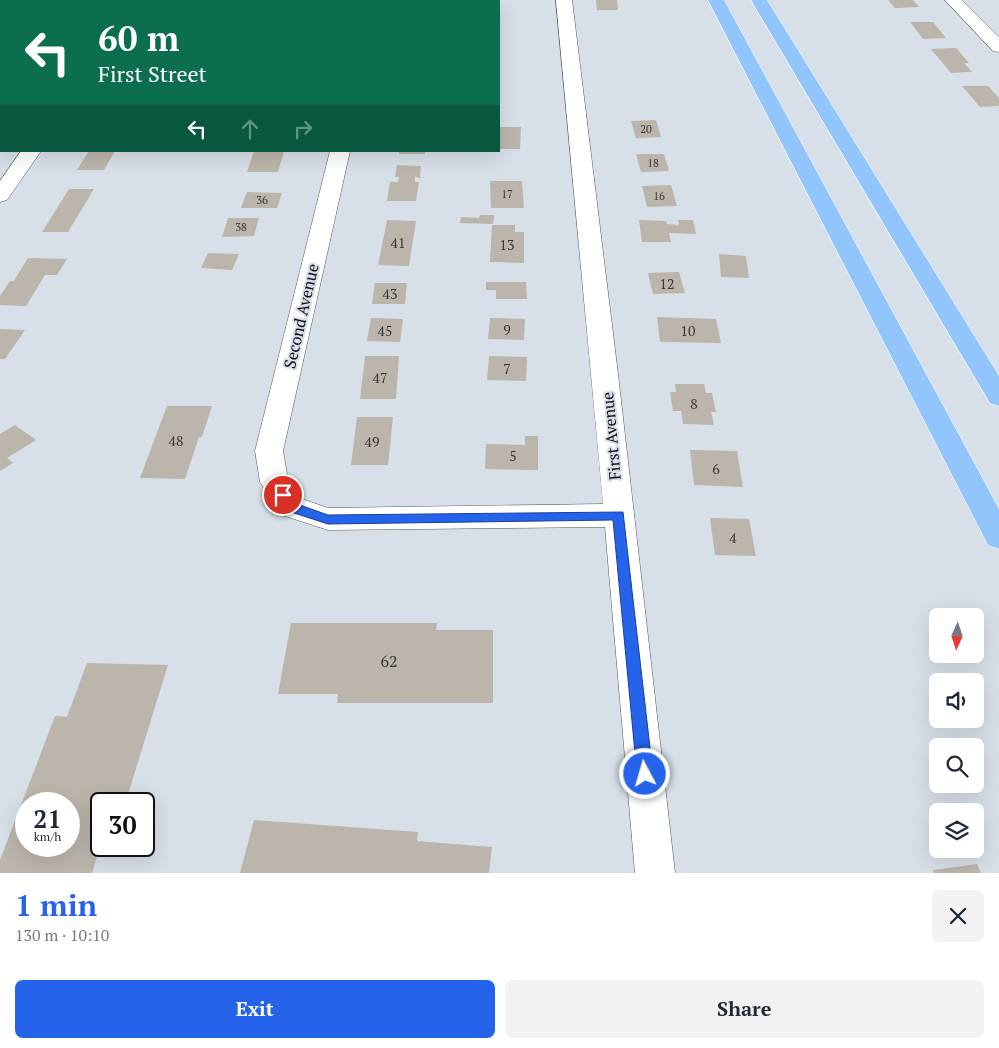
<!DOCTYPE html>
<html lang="en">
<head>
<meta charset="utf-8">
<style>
  :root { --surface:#fff; --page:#f2f2f3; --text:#1f2937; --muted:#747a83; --accent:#2563eb }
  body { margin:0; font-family:"PT Serif",serif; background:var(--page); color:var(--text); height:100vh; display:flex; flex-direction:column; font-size:19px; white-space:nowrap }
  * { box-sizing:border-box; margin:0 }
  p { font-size:16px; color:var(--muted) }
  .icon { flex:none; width:28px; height:28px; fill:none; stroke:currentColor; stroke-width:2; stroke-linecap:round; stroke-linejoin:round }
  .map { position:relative; height:873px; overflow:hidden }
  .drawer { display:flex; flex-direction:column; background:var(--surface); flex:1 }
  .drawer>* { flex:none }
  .top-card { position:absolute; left:0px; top:0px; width:500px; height:152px; box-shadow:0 5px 20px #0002; background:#0b6e4f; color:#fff; overflow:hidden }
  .needle { width:32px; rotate:183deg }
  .fabs { position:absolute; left:929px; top:608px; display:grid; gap:10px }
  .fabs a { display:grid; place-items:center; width:55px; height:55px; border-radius:8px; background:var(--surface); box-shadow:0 5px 20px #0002; font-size:25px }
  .speed { position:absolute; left:15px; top:792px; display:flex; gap:10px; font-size:25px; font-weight:700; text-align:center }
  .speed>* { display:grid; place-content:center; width:65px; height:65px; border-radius:50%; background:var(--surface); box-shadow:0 5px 20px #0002; line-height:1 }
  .speed small { font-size:12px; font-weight:400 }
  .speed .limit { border:2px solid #111; border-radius:8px; background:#fff; color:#111 }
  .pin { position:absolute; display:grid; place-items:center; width:42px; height:42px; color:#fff; margin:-21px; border:2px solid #fff; border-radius:50%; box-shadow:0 1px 5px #0007 }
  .me { position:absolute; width:55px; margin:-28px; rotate:354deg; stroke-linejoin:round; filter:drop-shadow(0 0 4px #0008) }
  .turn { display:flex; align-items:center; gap:18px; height:105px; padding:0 15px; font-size:22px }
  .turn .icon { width:65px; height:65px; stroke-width:2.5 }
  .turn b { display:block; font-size:35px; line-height:42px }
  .lanes { display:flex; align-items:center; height:48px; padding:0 15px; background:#0003; justify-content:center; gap:25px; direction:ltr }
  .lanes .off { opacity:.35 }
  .round { display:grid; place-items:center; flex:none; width:52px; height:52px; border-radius:8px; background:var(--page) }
  .head { display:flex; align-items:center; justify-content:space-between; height:85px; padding:0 15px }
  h1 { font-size:30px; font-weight:600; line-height:38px; color:var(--accent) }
  .primary-button { display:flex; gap:10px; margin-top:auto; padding:10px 15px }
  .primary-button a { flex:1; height:58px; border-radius:8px; background:var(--accent); color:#fff; font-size:20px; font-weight:600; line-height:58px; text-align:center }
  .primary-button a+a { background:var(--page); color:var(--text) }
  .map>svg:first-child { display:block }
  .building { fill:#bcb5ac; fill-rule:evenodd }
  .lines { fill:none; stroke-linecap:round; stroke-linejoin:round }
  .street-casing { stroke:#50575e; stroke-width:1 }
  .highway-casing { stroke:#fff; stroke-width:1 }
  .street { fill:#fff; fill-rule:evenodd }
  .highway { fill:#92c5fc; fill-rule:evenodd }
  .route { fill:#2563eb; stroke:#184099 }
  .labels { text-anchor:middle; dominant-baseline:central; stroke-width:4; stroke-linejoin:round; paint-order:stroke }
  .far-number-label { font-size:11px; fill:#373737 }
  .number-label { font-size:14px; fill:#373737 }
  .street-label { font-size:16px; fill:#0b0d10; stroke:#d7dfe8 }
  .near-number-label { font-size:16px; fill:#373737 }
</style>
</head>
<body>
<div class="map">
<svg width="999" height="873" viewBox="0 0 999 873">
  <rect width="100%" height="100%" fill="#d7dfe8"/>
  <path class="building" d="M 596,0 L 617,0 L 618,10 L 597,10 Z
    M 888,0 L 913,0 L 919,7 L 895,8 Z
    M 910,22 L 933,22 L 946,38 L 923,39 Z
    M 956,48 L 969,63 L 964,63 L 972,72 L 951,73 L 931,49 Z
    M 962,86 L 988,86 L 999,98 L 999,106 L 980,107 Z
    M 656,120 L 661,137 L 636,138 L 631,121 Z
    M 499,127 L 521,127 L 520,149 L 499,149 Z
    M 89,151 L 115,151 L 104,170 L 77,170 Z
    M 254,151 L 284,151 L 278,172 L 247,172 Z
    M 399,151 L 425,151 L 425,154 L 399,154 Z
    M 636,154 L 664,154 L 669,171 L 641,172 Z
    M 397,165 L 421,166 L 420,178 L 415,177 L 415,182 L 419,182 L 416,201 L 387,201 L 390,182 L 398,182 L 399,177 L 395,177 Z
    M 490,181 L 522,181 L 524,208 L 491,208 Z
    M 671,185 L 677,206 L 647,207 L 642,186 Z
    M 69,189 L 94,189 L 68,232 L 42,232 Z
    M 247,192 L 282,193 L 277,208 L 241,208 Z
    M 480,215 L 494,215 L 493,224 L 460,223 L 461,217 L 479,218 Z
    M 228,218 L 259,218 L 254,236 L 222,237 Z
    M 387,220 L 416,221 L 409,266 L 378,265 Z
    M 639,220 L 666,221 L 667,224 L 679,225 L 678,220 L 693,220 L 696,234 L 669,233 L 671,242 L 642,242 Z
    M 492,225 L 515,225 L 515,232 L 524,232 L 524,263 L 490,262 Z
    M 208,253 L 239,254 L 232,270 L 201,268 Z
    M 719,254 L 746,256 L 749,278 L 721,277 Z
    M 28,258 L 67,259 L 57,275 L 45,275 L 26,306 L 0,305 L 0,296 L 10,281 L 14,281 Z
    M 679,272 L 685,293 L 653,294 L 648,273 Z
    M 486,282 L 526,282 L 527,299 L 496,299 L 496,290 L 486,290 Z
    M 375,283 L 407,283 L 405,304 L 372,304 Z
    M 657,317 L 716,319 L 721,343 L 660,342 Z
    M 371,318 L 403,319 L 400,342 L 367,341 Z
    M 490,318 L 525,319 L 524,340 L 488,339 Z
    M 0,329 L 25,330 L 5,359 L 0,359 Z
    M 365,356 L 399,356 L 396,399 L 360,399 Z
    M 489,356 L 527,357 L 526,381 L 487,380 Z
    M 675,384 L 704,384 L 706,393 L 712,393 L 716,412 L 711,412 L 714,425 L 683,424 L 681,411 L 673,411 L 670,392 L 676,392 Z
    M 167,406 L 212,406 L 202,437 L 199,437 L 185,479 L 140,478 Z
    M 357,417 L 393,417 L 388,465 L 351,465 Z
    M 15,425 L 36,440 L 7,458 L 13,463 L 0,471 L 0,434 Z
    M 525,436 L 538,436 L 538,470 L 485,469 L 486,444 L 525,445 Z
    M 690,450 L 737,451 L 743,487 L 694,485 Z
    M 710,518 L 749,519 L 756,556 L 715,555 Z
    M 291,623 L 437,623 L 436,630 L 493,630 L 493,703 L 337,703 L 338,694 L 278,694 Z
    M 87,663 L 168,665 L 125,804 L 101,804 L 101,843 L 92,873 L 0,873 L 0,860 L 55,716 L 67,717 ZM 26,804 L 69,804 L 69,846 L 26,846 Z
    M 254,820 L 418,832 L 417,841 L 492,847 L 489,873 L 240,873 Z
    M 977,864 L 981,873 L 934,873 L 933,870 Z"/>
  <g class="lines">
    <defs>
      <path id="street" d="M 556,0 L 572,0 L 618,374 L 675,873 L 635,873 L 605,527 L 328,530 L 282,515 L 260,482 L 255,451 L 330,151 L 350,151 L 283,451 L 288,480 L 302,499 L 328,508 L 603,504 Z
        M 945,0 L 962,0 L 999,37 L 999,52 L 993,51 Z
        M 0,46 L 1,46 L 1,56 L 0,56 Z
        M 21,151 L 41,151 L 7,200 L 0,202 L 0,181 Z"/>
      <path id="highway" d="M 708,0 L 724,0 L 999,509 L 999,549 L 988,545 L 984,537 Z
        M 751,0 L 767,0 L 999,376 L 999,406 L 990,403 Z"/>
    </defs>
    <use href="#street" class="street-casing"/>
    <use href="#highway" class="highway-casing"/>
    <use href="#street" class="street"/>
    <use href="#highway" class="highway"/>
  </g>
  <path class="route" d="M 283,490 L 287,492 L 297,504 L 328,515 L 623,512 L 653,774 L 650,779 L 645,781 L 640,779 L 637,774 L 613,520 L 328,524 L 288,511 L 277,495 Z"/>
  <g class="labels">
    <g class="far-number-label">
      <text x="646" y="129">20</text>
      <text x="653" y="163">18</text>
      <text x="507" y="194">17</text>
      <text x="659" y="196">16</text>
      <text x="262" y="200">36</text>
      <text x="241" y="227">38</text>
    </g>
    <g class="number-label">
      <text x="398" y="242">41</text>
      <text x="507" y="244">13</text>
      <text x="667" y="283">12</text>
      <text x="390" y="293">43</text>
      <text x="507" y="329">9</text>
      <text x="385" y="330">45</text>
      <text x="688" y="330">10</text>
      <text x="507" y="368">7</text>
      <text x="380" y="377">47</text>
      <text x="694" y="403">8</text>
      <text x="176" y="440">48</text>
      <text x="372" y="441">49</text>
      <text x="513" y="455">5</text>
      <text x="716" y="468">6</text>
      <text x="733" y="537">4</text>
    </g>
    <g class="street-label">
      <text transform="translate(301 316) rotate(-77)">Second Avenue</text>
      <text transform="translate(611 436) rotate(-95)">First Avenue</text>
    </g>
    <g class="near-number-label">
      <text x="389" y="661">62</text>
    </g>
  </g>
</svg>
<div class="fabs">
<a><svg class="needle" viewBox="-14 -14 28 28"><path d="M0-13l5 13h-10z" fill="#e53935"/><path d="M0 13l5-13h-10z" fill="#747a83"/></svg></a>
<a><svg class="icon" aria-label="sound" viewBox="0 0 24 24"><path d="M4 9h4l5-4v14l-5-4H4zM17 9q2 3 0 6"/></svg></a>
<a><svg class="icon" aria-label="search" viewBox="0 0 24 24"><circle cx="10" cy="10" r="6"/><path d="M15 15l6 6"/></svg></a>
<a><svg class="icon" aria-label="layers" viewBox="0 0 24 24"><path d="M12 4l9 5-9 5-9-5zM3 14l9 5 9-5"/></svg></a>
</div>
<div class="speed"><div>21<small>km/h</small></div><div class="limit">30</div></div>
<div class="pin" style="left:283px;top:495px;background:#d93025"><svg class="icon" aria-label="arrive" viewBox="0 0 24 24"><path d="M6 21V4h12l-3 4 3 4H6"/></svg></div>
<svg class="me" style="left:645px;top:774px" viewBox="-20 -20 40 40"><circle r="17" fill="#2563eb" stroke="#fff" stroke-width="3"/><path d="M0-11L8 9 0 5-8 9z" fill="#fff"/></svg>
<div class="top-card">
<div class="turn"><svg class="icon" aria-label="left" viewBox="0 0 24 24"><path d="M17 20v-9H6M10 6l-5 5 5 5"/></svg><div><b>60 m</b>First Street</div></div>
<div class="lanes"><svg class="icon" aria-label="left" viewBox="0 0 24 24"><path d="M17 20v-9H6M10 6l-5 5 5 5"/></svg><svg class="icon off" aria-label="ahead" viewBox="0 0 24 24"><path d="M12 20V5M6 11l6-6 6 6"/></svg><svg class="icon off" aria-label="right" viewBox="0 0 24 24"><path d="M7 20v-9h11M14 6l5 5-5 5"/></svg></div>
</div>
</div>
<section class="drawer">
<div class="head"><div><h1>1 min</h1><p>130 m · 10:10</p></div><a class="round"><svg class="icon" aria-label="close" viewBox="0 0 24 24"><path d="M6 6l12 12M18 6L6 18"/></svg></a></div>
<div class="primary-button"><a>Exit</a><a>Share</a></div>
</section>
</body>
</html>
